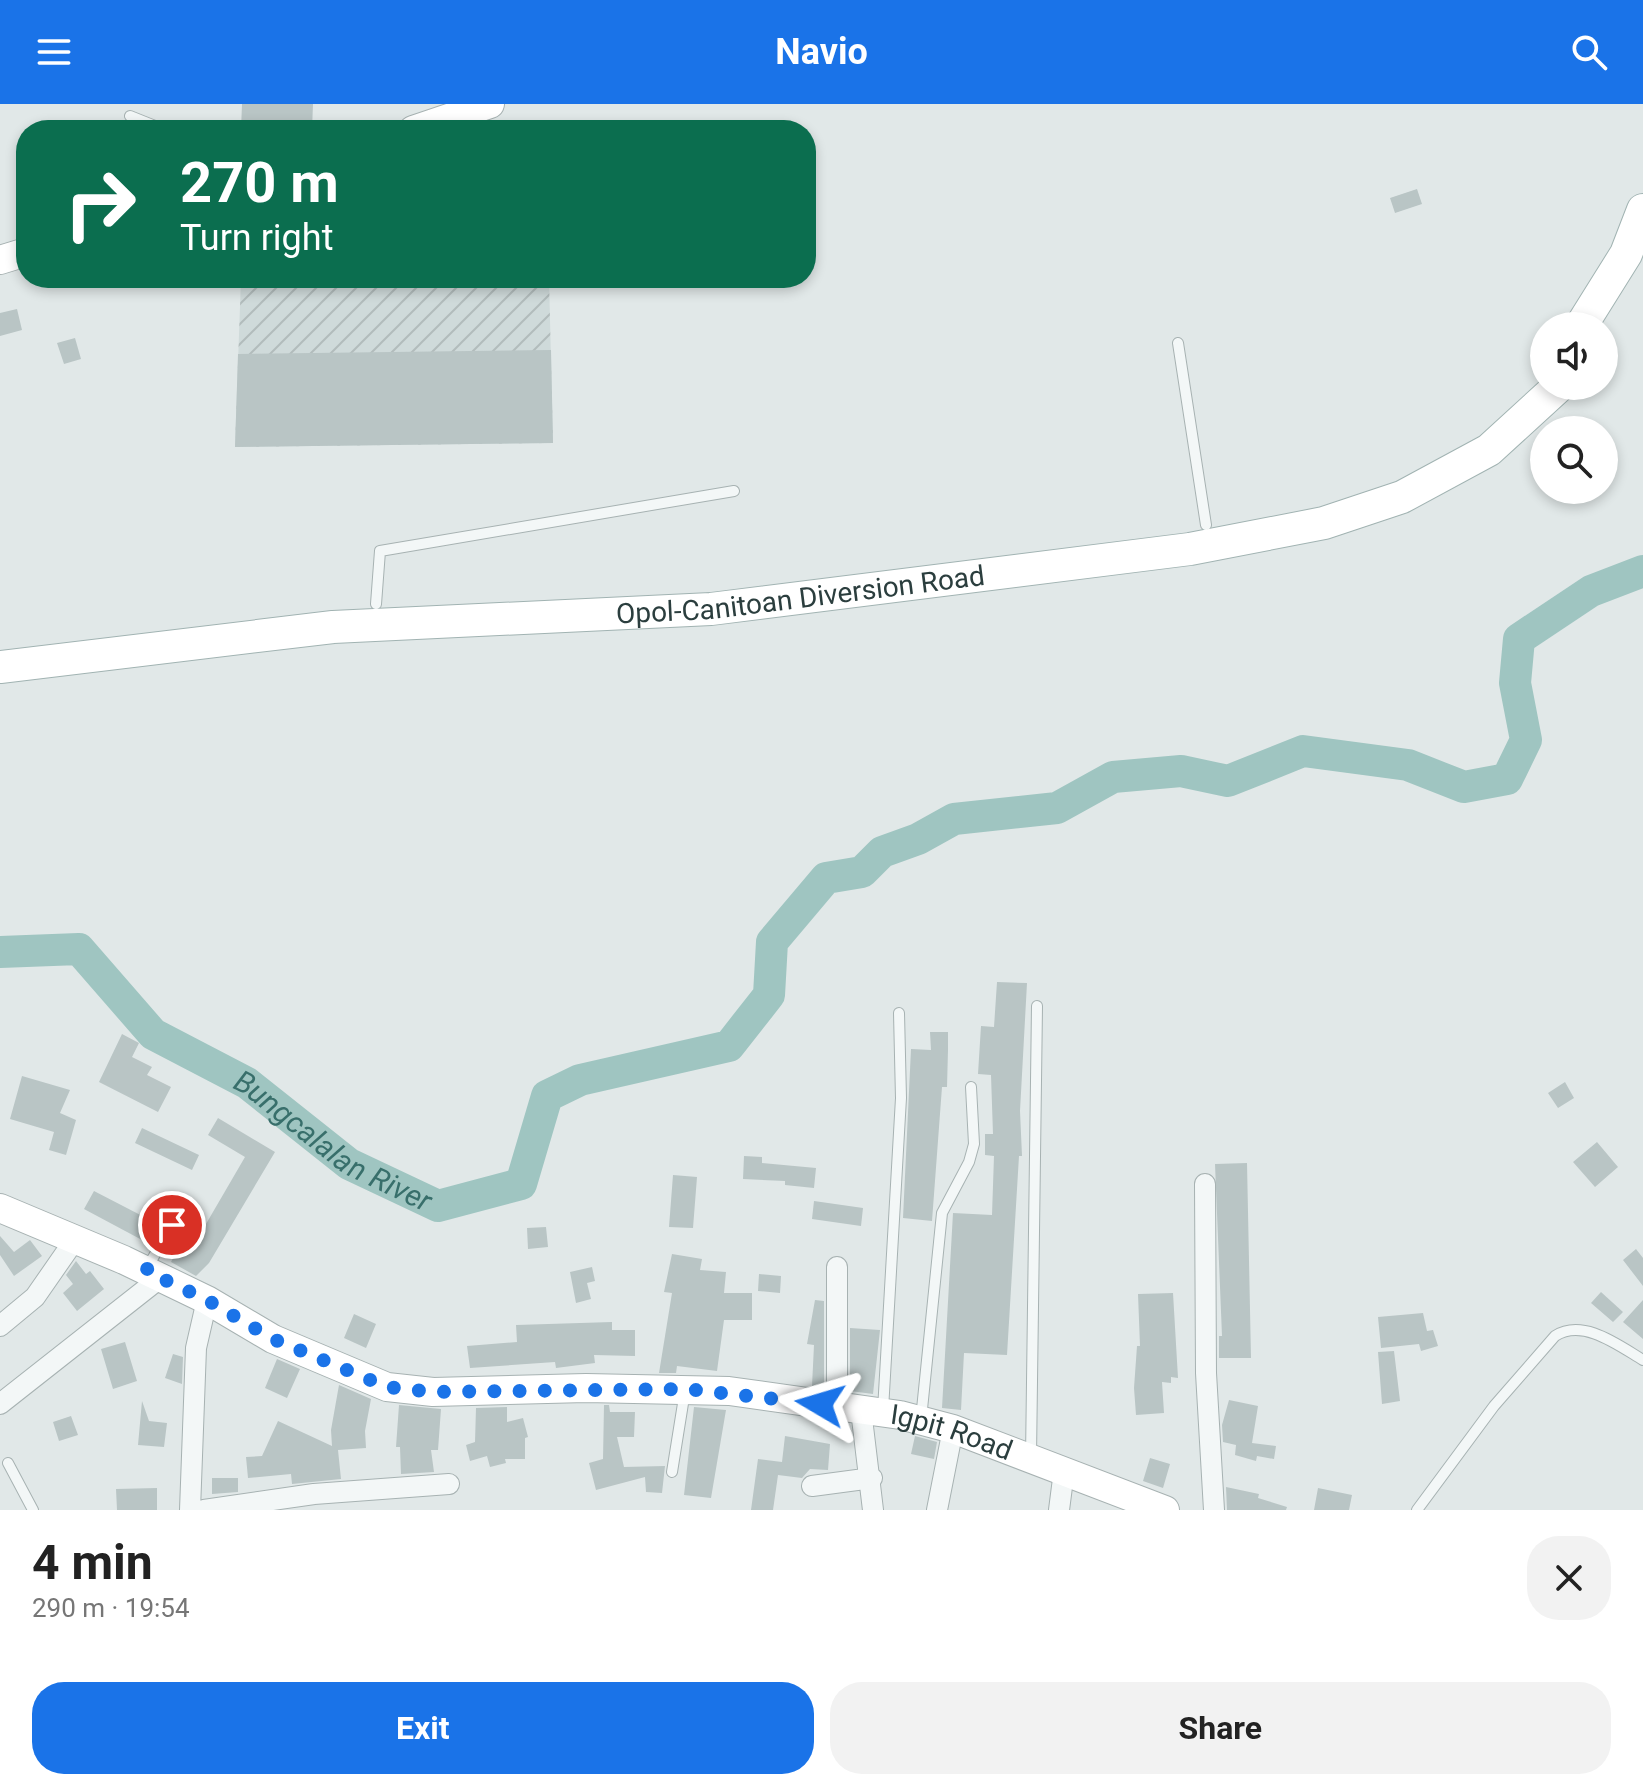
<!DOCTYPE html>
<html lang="en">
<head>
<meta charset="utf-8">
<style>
  :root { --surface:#fff; --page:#f2f2f2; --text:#222; --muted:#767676; --accent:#1a73e8 }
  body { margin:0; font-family:Roboto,sans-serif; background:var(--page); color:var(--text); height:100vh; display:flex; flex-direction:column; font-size:30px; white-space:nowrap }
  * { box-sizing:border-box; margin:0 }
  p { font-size:26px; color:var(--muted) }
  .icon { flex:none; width:44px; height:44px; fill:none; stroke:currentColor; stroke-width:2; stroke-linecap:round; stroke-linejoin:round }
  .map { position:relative; height:1406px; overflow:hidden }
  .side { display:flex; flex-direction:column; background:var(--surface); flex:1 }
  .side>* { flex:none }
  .guide { position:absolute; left:16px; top:16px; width:800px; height:168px; border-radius:32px; box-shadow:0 4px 12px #0003; background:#0b6e4f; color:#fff; overflow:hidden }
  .tools { position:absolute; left:1530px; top:208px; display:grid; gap:16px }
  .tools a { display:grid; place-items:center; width:88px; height:88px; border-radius:50%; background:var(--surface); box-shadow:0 4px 12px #0003; font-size:40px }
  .pin { position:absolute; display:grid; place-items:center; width:68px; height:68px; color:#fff; margin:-34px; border:4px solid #fff; border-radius:50%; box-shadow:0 2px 8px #0007 }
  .me { position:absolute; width:88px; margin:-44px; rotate:277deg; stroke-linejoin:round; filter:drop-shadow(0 0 6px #0008) }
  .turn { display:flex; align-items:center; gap:28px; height:168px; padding:0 32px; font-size:36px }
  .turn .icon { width:104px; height:104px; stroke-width:2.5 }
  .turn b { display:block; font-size:56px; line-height:68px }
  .round { display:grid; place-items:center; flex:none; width:84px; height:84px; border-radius:32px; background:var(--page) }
  .summary { display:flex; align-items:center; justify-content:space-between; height:136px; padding:0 32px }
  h1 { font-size:48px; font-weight:700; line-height:60px }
  .button { display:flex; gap:16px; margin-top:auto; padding:16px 32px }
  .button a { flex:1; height:92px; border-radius:32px; background:var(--accent); color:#fff; font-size:32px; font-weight:700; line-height:92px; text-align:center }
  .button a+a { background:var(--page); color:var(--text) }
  header { display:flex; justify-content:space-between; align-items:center; height:104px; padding:0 32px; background:var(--accent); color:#fff; font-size:36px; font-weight:700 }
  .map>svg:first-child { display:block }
  .industrial { fill:url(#industrial-furrows) }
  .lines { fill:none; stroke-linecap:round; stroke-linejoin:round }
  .river { stroke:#9fc5c1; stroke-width:32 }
  .building { fill:#b9c5c5 }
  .lane-casing { stroke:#a7b2b2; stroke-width:12 }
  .street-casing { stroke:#a7b2b2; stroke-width:22 }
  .secondary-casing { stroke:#a7b2b2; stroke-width:30 }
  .primary-casing { stroke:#a1b3b2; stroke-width:34 }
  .lane { stroke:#f3f7f7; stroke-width:10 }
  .street { stroke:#f3f7f7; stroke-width:20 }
  .secondary { stroke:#fff; stroke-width:28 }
  .primary { stroke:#fff; stroke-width:32 }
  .route { stroke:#1a73e8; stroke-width:14; stroke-dasharray:0 25.2 }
  .labels { text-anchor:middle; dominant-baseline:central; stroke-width:6; stroke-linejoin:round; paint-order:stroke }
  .street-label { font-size:28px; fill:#2b3e3e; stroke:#f0f6f6 }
  .water-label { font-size:30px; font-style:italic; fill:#386f6b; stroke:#f0f6f6 }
</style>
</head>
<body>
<header><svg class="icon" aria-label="menu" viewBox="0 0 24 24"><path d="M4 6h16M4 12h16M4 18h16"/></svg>Navio<svg class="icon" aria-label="search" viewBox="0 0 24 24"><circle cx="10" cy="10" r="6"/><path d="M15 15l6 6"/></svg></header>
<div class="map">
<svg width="1643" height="1406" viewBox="0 0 1643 1406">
  <defs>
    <pattern id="industrial-furrows" width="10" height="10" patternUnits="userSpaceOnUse" patternTransform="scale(2)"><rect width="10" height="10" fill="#cfdada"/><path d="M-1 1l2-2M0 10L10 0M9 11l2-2" fill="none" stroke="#b2bcbc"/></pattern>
  </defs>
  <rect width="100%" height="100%" fill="#e1e8e8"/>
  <path class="industrial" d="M 241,174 L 549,174 L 553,339 L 235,343 Z"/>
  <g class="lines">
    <path class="river" id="s1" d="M 0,848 L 79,845 L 153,930 L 247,979 L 349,1060 L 438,1102 L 521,1080 L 547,992 L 580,976 L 729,942 L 769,891 L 772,838 L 826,774 L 862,768 L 882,748 L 918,735 L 954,715 L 1057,704 L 1113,673 L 1181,667 L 1228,677 L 1303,647 L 1408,661 L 1464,683 L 1507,675 L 1526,636 L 1515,579 L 1519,535 L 1591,487 L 1643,467"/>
  </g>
  <path class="building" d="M 242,0 L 313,0 L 312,26 L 241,26 Z
    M 1417,85 L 1422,100 L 1395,109 L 1390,94 Z
    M 17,205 L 22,226 L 0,232 L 0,209 Z
    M 75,234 L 81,255 L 64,260 L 57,239 Z
    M 551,246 L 553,339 L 235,343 L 238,250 Z
    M 997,878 L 1027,879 L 1020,1007 L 1022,1052 L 1019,1052 L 1007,1251 L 964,1249 L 961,1306 L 942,1304 L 953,1109 L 992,1111 L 994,1052 L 985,1051 L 985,1030 L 993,1030 L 991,971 L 978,970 L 981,922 L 994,923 Z
    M 930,928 L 948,928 L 948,946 L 947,983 L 942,983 L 932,1117 L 903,1114 L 911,945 L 931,946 Z
    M 122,930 L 139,939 L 132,953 L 152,963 L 147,971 L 171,983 L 158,1008 L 99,978 Z
    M 22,972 L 70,986 L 60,1009 L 76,1016 L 66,1051 L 49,1046 L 54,1028 L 10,1015 Z
    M 1565,978 L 1574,994 L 1558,1004 L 1548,989 Z
    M 218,1014 L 275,1048 L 209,1159 L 196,1172 L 171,1158 L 181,1138 L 192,1144 L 245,1053 L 208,1031 Z
    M 142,1024 L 199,1051 L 192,1066 L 135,1039 Z
    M 1597,1038 L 1618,1063 L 1595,1083 L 1573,1058 Z
    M 744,1052 L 762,1053 L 762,1059 L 816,1064 L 814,1084 L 785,1081 L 785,1077 L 743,1075 Z
    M 1247,1059 L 1251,1254 L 1219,1254 L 1219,1232 L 1222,1232 L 1215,1060 Z
    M 673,1071 L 697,1073 L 693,1124 L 669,1123 Z
    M 94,1087 L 152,1117 L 142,1136 L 84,1105 Z
    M 814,1097 L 863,1104 L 861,1122 L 812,1115 Z
    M 546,1123 L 548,1143 L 528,1145 L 527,1124 Z
    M 0,1132 L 14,1148 L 30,1136 L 42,1152 L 14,1172 L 0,1151 Z
    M 1636,1145 L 1643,1154 L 1643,1182 L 1623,1156 Z
    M 672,1150 L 702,1155 L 700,1166 L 726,1168 L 724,1189 L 752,1189 L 752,1216 L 724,1216 L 717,1267 L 677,1262 L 676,1269 L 659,1269 L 672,1189 L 664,1188 Z
    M 76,1157 L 86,1170 L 90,1167 L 104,1185 L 77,1207 L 63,1189 L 73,1180 L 66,1171 Z
    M 592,1163 L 595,1177 L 587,1179 L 591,1195 L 576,1199 L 570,1168 Z
    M 759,1170 L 781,1172 L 780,1189 L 758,1187 Z
    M 1601,1188 L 1623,1208 L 1613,1218 L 1591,1199 Z
    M 1173,1189 L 1178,1274 L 1171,1273 L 1171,1279 L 1162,1278 L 1164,1309 L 1136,1311 L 1134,1284 L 1137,1242 L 1140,1242 L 1138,1190 Z
    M 815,1196 L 824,1197 L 824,1283 L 812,1282 L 814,1241 L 807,1240 Z
    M 1643,1196 L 1643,1235 L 1623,1218 Z
    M 1423,1209 L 1427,1227 L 1433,1226 L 1438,1242 L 1421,1247 L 1419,1240 L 1381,1244 L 1378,1213 Z
    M 354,1210 L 376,1220 L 366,1244 L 344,1234 Z
    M 612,1218 L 612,1226 L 635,1226 L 635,1252 L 594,1251 L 595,1259 L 556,1264 L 555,1258 L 470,1264 L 467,1242 L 517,1238 L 516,1221 Z
    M 850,1224 L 880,1226 L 873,1290 L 850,1287 Z
    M 125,1238 L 137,1277 L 113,1285 L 101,1245 Z
    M 1394,1247 L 1400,1297 L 1382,1300 L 1378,1248 Z
    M 173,1250 L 183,1253 L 182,1280 L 165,1274 Z
    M 277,1255 L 300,1265 L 287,1294 L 265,1284 Z
    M 339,1281 L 371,1295 L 365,1327 L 366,1344 L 338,1346 L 341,1375 L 292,1380 L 291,1370 L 248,1374 L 246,1353 L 262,1352 L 278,1317 L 332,1342 L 331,1326 Z
    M 1229,1296 L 1258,1302 L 1252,1339 L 1276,1342 L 1274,1355 L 1257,1352 L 1256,1357 L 1235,1351 L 1236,1341 L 1223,1338 L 1222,1321 Z
    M 142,1297 L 149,1317 L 167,1319 L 164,1343 L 138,1341 Z
    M 399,1301 L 441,1305 L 438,1346 L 431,1346 L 434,1368 L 401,1370 L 400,1343 L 396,1343 Z
    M 604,1301 L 609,1301 L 610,1308 L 635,1308 L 634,1333 L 617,1333 L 624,1363 L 665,1362 L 662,1389 L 646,1388 L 645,1373 L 596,1386 L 589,1359 L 603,1355 Z
    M 507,1303 L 507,1318 L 523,1314 L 528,1333 L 525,1334 L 525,1355 L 505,1355 L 506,1359 L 490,1363 L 487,1352 L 470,1357 L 466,1341 L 475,1338 L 476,1304 Z
    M 694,1303 L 726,1306 L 711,1394 L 684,1391 Z
    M 71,1312 L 78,1331 L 59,1337 L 53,1318 Z
    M 785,1332 L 830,1340 L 828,1366 L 810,1365 L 802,1374 L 778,1371 L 773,1406 L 751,1406 L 758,1355 L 782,1358 Z
    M 915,1332 L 937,1338 L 934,1355 L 911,1350 Z
    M 1150,1354 L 1170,1360 L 1163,1384 L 1143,1377 Z
    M 212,1374 L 238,1374 L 238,1388 L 212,1390 Z
    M 1226,1383 L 1259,1390 L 1258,1394 L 1287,1403 L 1286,1406 L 1227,1406 Z
    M 157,1384 L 157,1406 L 117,1406 L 116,1385 Z
    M 1318,1384 L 1352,1391 L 1349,1406 L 1314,1406 Z"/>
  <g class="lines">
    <defs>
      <path id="lane" d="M 130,12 L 165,26
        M 1178,239 L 1206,421
        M 376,500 L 380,447 L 734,387
        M 147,1164 L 172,1121
        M 883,1306 L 901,994 L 899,909
        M 921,1315 L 942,1109 L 969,1058 L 974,1040 L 971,983
        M 1031,1353 L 1037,902
        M 8,1359 L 33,1406
        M 672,1368 L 685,1287
        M 1417,1406 L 1494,1302 L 1555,1232 C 1583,1214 1618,1241 1643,1256"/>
      <path id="street" d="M 1205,1080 L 1206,1269 L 1214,1406
        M 837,1163 L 837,1303
        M 0,1222 L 35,1193 L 76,1134
        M 0,1300 L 160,1174
        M 861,1306 L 873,1406
        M 812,1382 L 872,1374
        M 190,1406 L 196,1244 L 207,1196
        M 204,1406 L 314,1390 L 449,1380
        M 937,1406 L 953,1325
        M 1059,1406 L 1064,1367"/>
      <g id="secondary">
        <path d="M 413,26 L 490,0"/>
        <path d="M 0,156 L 26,148"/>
        <path id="s2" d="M 0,1104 L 124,1156 L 207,1196 L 273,1235 L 387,1283 L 433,1288 L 586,1284 L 729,1287 L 900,1311 L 953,1325 L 1165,1406"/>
      </g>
      <g id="primary">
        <path d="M 1581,222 L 1626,150 L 1643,106"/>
        <path id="s3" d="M 0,563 L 333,523 L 711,505 L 1190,445 L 1324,419 L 1402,393 L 1489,346 L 1559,282"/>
      </g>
    </defs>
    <use href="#lane" class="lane-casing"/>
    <use href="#street" class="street-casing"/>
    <use href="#secondary" class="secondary-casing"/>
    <use href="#primary" class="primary-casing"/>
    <use href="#lane" class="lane"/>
    <use href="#street" class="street"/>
    <use href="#secondary" class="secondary"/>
    <use href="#primary" class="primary"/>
  </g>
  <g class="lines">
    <path class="route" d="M 172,1121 L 146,1167 L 207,1196 L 273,1235 L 387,1283 L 433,1288 L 686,1285 L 820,1300"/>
  </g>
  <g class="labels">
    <g class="street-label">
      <text stroke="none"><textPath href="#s3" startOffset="804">Opol-Canitoan Diversion Road</textPath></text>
      <text stroke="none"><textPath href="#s2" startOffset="996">Igpit Road</textPath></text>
    </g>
    <g class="water-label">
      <text stroke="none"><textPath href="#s1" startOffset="402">Bungcalalan River</textPath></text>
    </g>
  </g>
</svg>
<div class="tools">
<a><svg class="icon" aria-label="sound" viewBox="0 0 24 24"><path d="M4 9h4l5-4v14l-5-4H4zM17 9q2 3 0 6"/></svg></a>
<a><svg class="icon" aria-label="search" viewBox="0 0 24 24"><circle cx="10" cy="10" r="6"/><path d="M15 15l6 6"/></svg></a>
</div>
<div class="pin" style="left:172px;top:1121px;background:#d93025"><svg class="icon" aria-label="arrive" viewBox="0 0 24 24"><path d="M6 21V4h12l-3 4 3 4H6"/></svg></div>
<svg class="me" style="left:820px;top:1300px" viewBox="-20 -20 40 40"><path d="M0-17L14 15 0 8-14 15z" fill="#1a73e8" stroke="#fff" stroke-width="4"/></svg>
<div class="guide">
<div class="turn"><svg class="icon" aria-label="right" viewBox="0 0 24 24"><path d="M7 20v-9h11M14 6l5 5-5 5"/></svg><div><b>270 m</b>Turn right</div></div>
</div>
</div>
<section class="side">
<div class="summary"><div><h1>4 min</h1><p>290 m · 19:54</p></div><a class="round"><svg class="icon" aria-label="close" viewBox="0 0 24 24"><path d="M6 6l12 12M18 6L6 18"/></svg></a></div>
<div class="button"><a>Exit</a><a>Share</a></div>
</section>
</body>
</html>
